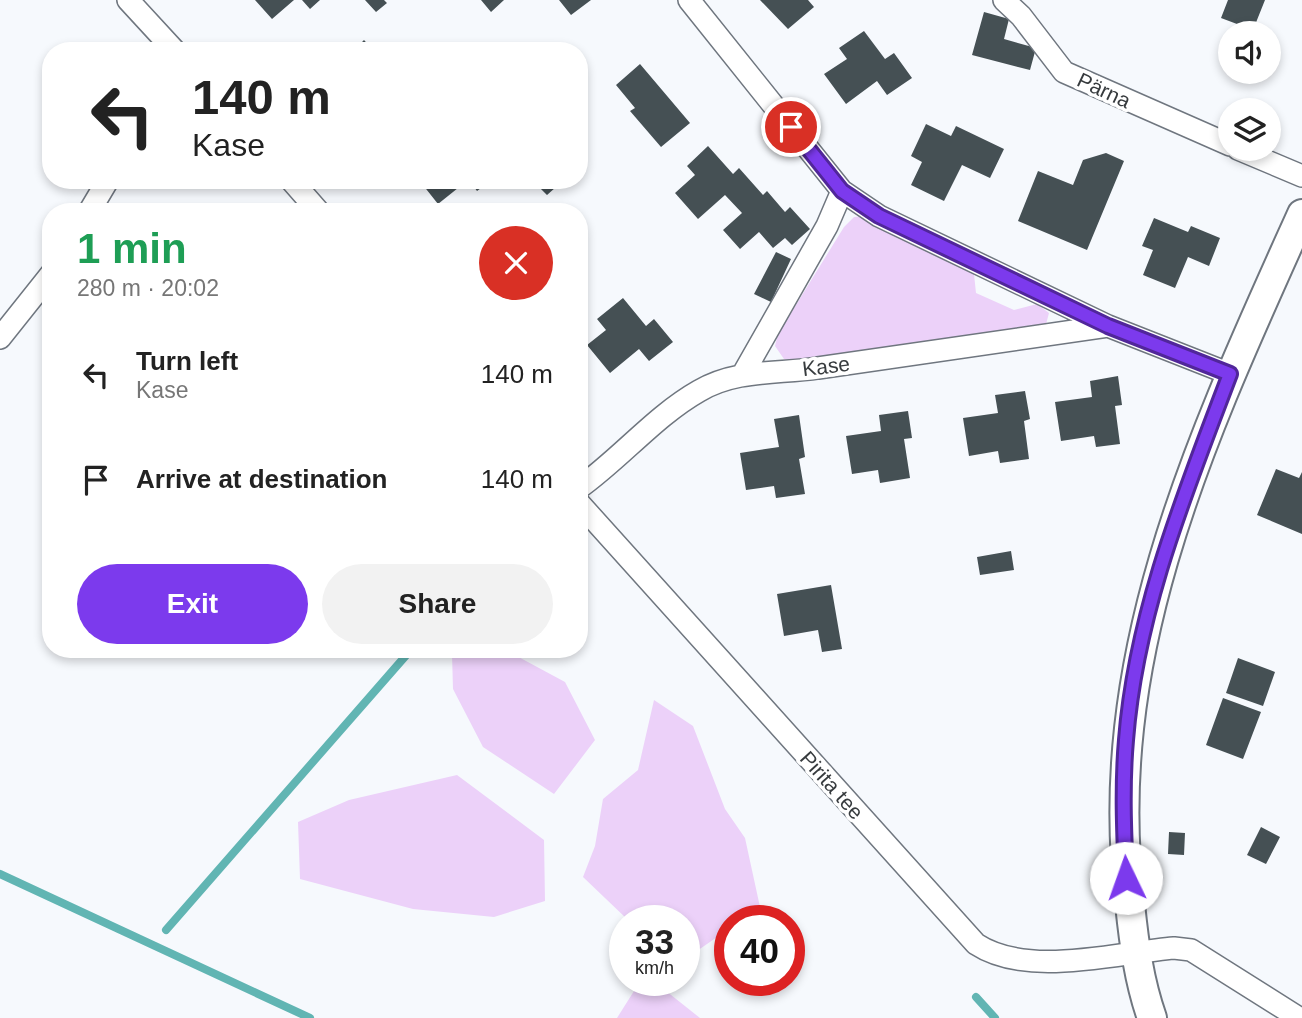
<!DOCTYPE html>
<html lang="en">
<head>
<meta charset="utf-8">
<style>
  :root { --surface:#fff; --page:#f2f2f2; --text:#222; --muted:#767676; --accent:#7c3aed }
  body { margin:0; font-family:Arial,sans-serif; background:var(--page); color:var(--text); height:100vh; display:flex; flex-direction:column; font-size:26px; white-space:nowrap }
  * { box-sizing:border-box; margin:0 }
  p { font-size:23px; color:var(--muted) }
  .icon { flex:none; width:38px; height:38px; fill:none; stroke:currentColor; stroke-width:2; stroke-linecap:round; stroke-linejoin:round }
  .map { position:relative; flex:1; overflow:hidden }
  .details { position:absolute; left:42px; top:203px; width:546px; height:455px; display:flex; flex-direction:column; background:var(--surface); border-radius:28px; box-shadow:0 4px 10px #0003 }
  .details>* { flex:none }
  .top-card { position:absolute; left:42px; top:42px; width:546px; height:147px; border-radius:28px; box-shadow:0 4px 10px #0003; background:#fff; color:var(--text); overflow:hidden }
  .buttons { position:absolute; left:1218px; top:21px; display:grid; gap:14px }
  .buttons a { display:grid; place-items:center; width:63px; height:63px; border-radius:50%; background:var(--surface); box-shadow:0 4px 10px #0003; font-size:35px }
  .speed { position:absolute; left:609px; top:905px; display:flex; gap:14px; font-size:35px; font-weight:700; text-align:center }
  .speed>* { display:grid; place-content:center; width:91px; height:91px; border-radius:50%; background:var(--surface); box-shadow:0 4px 10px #0003; line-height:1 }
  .speed small { font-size:18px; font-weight:400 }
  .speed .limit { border:10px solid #d22; background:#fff; color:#111 }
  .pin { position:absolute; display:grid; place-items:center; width:60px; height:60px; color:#fff; margin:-30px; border:4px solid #fff; border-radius:50%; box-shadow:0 2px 7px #0007 }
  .me { position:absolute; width:77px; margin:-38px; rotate:357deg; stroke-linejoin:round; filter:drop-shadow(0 0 5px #0008) }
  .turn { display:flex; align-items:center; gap:24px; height:147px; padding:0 35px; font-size:32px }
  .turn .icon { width:91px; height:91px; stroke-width:2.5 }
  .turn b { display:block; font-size:49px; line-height:60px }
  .round { display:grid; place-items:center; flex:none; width:74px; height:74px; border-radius:37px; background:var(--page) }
  .summary { display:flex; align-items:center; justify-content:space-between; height:119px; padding:0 35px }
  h1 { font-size:42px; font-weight:600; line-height:52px; color:#1e9e55 }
  .primary-button { display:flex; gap:14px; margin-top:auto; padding:14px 35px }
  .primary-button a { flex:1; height:80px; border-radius:42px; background:var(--accent); color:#fff; font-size:28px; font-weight:600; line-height:80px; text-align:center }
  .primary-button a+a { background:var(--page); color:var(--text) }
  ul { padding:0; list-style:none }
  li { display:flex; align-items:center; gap:21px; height:105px; padding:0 35px }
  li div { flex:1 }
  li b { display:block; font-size:26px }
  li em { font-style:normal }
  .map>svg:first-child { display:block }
  .green { fill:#ecd1f9 }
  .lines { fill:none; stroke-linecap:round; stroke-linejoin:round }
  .stream { stroke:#61b5b3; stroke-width:8 }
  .building { fill:#455054 }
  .street-casing { stroke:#6f767f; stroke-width:24 }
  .secondary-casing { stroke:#6f767f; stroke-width:32 }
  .street { stroke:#fff; stroke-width:21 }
  .secondary { stroke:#fff; stroke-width:28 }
  .route-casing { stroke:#51269a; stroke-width:18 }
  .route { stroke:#7c3aed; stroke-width:12 }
  .labels { text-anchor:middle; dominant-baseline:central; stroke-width:7; stroke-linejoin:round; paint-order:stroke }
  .street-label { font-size:21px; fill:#373b3e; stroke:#fff }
</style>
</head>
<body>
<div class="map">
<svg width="1302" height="1018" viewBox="0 0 1302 1018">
  <rect width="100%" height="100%" fill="#f6f9fd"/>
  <path class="green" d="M 868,216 L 974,274 L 976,293 L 1014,310 L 1037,304 L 1049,313 L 1045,328 L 803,363 L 784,359 L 775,346 L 778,334 L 844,227 L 854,217 Z
    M 452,654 L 513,654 L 565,682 L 595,740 L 554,794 L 483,747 L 453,689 Z
    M 654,700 L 693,726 L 725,809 L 745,838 L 760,907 L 741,920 L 730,920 L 730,928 L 684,960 L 684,920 L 628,920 L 583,877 L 595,846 L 603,799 L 638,770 Z
    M 457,775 L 544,840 L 545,901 L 494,917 L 413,909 L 300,879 L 298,822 L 349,800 Z
    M 634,991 L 666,991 L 700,1018 L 617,1018 Z"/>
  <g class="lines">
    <path class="stream" d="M 0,874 L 310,1018
      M 166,930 L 409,652
      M 976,997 L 995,1018"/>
  </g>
  <path class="building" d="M 255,0 L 294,0 L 272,19 Z
    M 302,0 L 320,0 L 310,9 Z
    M 365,0 L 384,0 L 387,3 L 376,12 Z
    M 481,0 L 504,0 L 491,12 Z
    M 559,0 L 591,0 L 571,15 Z
    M 760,0 L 808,0 L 814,7 L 788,29 Z
    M 1228,0 L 1265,0 L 1253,30 L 1221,18 Z
    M 984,12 L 1009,19 L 1004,39 L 1036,48 L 1030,70 L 972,55 Z
    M 864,31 L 885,59 L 894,53 L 912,78 L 887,95 L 877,81 L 846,104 L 824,74 L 847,59 L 839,48 Z
    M 364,40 L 374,51 L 353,51 Z
    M 640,64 L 690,123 L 661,147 L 630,111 L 635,108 L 616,85 Z
    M 926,124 L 951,136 L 956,126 L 1004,149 L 990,178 L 962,165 L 944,201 L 911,185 L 922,162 L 911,156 Z
    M 708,146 L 733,174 L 739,168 L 763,195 L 767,191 L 785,212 L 790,207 L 810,229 L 792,245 L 785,238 L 773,248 L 759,232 L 740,249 L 723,230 L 742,213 L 725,195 L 698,219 L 675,193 L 695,175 L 687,166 Z
    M 1106,153 L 1124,161 L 1087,250 L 1018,221 L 1038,171 L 1073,185 L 1083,160 Z
    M 419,180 L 468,180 L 438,204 Z
    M 469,180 L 492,180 L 477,191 Z
    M 540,180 L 564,180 L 547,195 L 536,184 Z
    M 1154,218 L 1188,232 L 1191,226 L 1220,238 L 1209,266 L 1188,257 L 1175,288 L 1143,275 L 1153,250 L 1142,246 Z
    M 776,252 L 791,259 L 771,302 L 754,294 Z
    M 623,298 L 646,326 L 654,319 L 673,342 L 649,361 L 639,349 L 610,373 L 587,345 L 606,330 L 597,319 Z
    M 1118,376 L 1122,405 L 1115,406 L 1120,444 L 1096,447 L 1094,436 L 1061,441 L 1055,402 L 1092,397 L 1090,381 Z
    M 1025,391 L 1030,419 L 1024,421 L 1029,459 L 1000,463 L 998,451 L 969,456 L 963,418 L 998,413 L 995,395 Z
    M 908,411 L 912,438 L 904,439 L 910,478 L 880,483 L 878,470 L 852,474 L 846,436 L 881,431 L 879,415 Z
    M 799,415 L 805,457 L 799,459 L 805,494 L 776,498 L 774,486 L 746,490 L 740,453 L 779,447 L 774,419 Z
    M 1276,469 L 1299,478 L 1302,472 L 1302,534 L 1257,515 Z
    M 1011,551 L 1014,570 L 980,575 L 977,557 Z
    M 831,585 L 842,649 L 822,652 L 818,630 L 784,636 L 777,594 Z
    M 1238,658 L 1275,672 L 1263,706 L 1226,693 Z
    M 1223,698 L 1261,712 L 1243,759 L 1206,745 Z
    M 1261,827 L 1280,837 L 1266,864 L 1247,855 Z
    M 1169,832 L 1185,833 L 1184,855 L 1168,854 Z"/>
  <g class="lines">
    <defs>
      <path id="street" d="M 128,0 L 175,51
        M 689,0 L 842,191 L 879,216 L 1108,326 L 1230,374
        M 1004,0 L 1021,16 L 1064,72 L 1230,145
        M 1238,149 L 1302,176
        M 291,180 L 319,212
        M 89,212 L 108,180
        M 0,338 L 51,274
        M 743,374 L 827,226 L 842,191
        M 579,488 C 621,458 655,416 699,391 C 736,369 778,374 818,368 C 915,354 1012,340 1108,326
        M 579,503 L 976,944 C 1028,978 1115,953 1174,948 L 1191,950 L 1299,1018"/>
      <path id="secondary" d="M 1152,1018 C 1139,981 1134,943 1130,904 C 1099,654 1202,436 1302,214"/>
    </defs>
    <use href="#street" class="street-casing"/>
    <use href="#secondary" class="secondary-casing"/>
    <use href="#street" class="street"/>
    <use href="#secondary" class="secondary"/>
  </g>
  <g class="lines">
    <defs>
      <path id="route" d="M 791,127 L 842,191 L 879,216 L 1108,326 L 1230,374 C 1185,493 1136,612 1126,740 C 1122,786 1124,832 1126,878"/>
    </defs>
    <use href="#route" class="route-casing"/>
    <use href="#route" class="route"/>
  </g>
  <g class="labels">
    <g class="street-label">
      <text transform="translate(1104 90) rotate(25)">Pärna</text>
      <text transform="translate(826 366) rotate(-7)">Kase</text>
      <text transform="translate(832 785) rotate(48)">Pirita tee</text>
    </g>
  </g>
</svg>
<div class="buttons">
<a><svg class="icon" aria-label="sound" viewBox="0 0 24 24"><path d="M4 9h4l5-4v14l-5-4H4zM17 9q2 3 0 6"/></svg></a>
<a><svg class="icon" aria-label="layers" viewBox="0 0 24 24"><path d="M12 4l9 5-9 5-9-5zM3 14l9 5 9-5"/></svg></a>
</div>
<div class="speed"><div>33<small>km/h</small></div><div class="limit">40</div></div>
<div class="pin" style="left:791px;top:127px;background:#d93025"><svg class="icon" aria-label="arrive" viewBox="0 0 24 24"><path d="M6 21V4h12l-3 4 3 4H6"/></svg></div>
<svg class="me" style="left:1126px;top:878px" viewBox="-20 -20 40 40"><circle r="19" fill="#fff"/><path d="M0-13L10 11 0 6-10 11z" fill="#7c3aed"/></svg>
<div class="top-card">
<div class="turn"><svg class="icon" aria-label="left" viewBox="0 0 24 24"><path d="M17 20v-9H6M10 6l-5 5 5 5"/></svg><div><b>140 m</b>Kase</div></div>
</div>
<section class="details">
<div class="summary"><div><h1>1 min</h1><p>280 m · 20:02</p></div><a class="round" style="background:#d93025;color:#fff"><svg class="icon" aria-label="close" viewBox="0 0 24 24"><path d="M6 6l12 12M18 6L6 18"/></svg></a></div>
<ul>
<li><svg class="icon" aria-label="left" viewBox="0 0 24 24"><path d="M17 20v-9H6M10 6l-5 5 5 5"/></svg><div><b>Turn left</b><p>Kase</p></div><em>140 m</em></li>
<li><svg class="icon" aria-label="arrive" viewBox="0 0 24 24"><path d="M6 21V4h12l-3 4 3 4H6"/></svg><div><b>Arrive at destination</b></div><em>140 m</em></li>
</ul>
<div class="primary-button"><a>Exit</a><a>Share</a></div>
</section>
</div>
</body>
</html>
